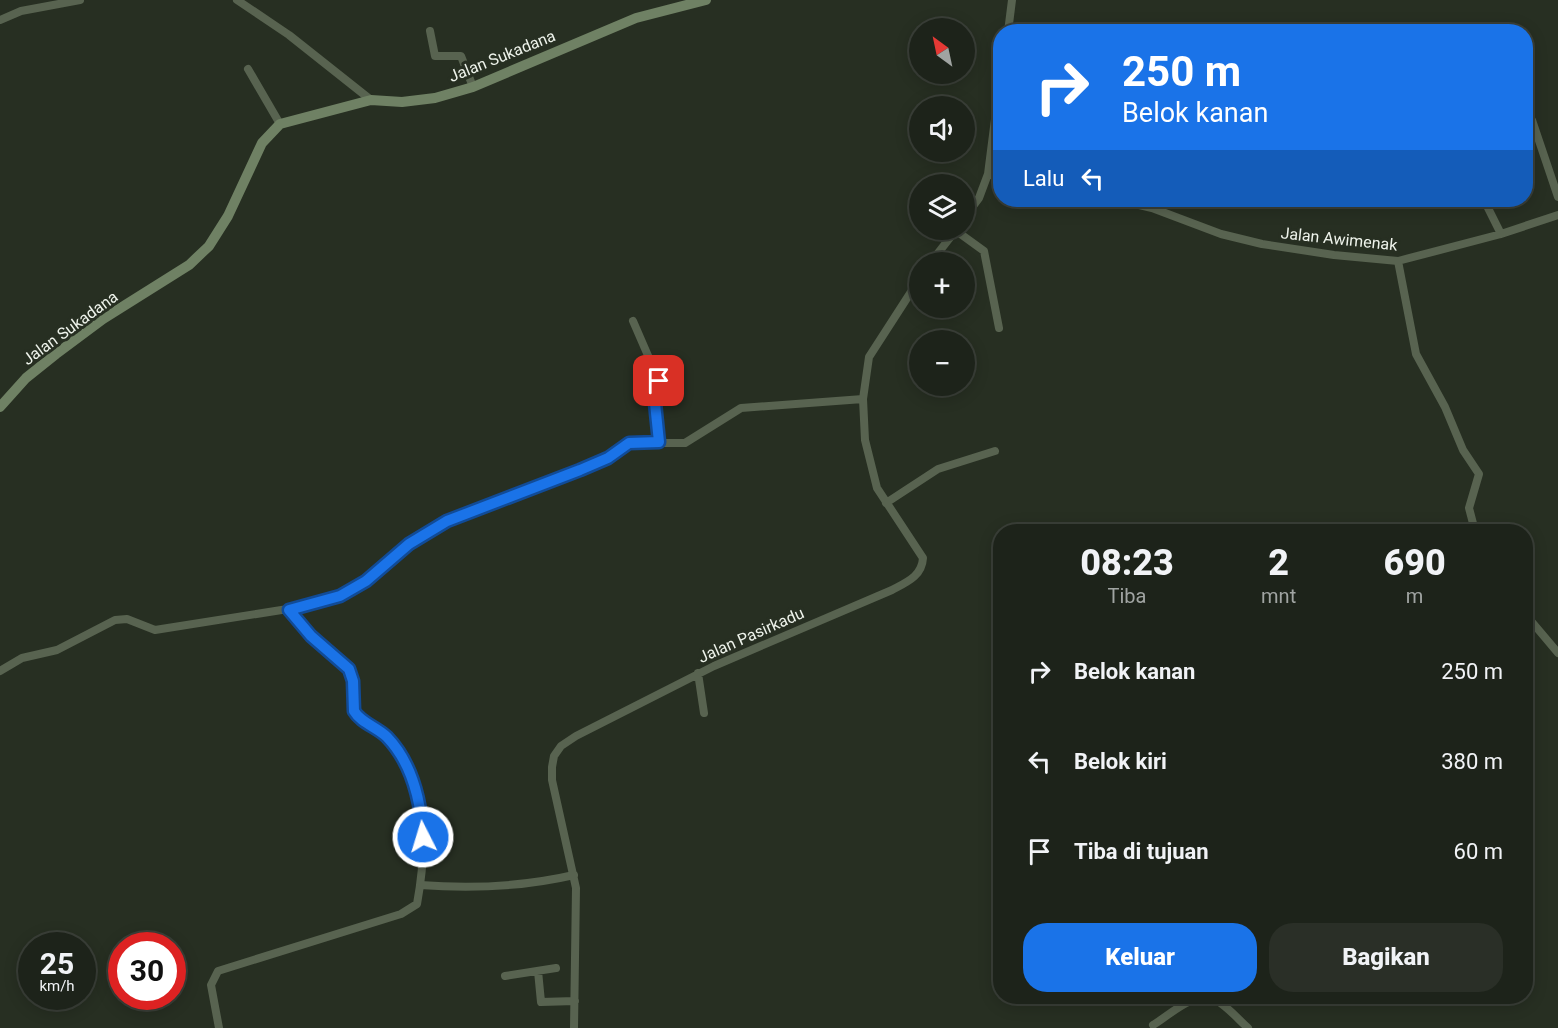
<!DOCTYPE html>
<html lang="id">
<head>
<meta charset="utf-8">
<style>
  :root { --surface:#1d231a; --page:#2a2f27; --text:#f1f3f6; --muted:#a0a4a2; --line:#3b4039; --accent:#1a73e8 }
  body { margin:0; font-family:Roboto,sans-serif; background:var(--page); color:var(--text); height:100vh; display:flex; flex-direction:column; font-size:22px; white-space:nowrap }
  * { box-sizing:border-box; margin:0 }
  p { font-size:20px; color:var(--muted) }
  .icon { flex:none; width:33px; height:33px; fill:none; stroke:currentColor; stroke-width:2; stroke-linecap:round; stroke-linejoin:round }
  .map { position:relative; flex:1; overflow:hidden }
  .panel { position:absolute; left:993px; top:524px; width:540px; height:480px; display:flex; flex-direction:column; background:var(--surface); border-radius:24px; box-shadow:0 3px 15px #0003,0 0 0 2px var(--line) }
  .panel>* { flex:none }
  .top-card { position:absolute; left:993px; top:24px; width:540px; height:183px; border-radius:24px; box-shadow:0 3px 15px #0003,0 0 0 2px var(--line); background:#1a73e8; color:#fff; overflow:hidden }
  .needle { width:39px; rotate:327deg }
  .fabs { position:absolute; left:909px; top:18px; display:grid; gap:12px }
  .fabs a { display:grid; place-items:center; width:66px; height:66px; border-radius:50%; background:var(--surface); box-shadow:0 3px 15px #0003,0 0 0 2px var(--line); font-size:30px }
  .speed { position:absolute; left:18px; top:932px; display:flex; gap:12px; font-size:30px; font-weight:700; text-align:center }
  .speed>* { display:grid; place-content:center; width:78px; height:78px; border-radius:50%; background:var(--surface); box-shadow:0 3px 15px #0003,0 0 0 2px var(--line); line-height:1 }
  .speed small { font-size:15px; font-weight:400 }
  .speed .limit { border:9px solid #d22; background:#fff; color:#111 }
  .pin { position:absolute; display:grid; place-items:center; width:51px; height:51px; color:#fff; margin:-26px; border-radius:12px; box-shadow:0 3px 9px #0006 }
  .me { position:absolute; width:66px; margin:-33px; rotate:355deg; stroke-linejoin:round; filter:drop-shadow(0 0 4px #0008) }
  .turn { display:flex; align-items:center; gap:21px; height:126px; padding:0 30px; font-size:27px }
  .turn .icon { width:78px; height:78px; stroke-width:2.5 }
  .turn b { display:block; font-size:42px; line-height:51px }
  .then { display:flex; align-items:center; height:57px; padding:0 30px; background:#0003; gap:12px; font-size:22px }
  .eta { display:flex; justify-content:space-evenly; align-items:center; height:102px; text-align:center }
  .eta b { font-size:36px; font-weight:800; line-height:42px }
  .cta { display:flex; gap:12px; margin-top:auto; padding:12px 30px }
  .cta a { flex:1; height:69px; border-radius:24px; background:var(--accent); color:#fff; font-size:24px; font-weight:800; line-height:69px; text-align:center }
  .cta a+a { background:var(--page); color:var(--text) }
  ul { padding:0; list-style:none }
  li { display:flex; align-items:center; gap:18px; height:90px; padding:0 30px }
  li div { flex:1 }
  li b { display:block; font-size:22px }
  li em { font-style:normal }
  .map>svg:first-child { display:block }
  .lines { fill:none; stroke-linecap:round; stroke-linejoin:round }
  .minor { stroke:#586350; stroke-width:8 }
  .secondary { stroke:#6f8164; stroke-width:10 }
  .route-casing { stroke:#114b97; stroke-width:15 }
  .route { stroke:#1a73e8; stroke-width:10 }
  .labels { text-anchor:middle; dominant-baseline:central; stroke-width:6; stroke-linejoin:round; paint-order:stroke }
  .street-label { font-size:16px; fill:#eef3eb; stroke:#272f22 }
</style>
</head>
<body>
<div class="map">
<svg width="1558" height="1028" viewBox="0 0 1558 1028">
  <rect width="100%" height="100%" fill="#272f22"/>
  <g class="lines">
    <path class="minor" d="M 237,0 L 289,35 L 371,100
      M 0,20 L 21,11 L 80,0
      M 430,31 L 435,56 L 461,56 L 473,87
      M 1008,32 L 1012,0
      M 248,69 L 280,124
      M 1532,120 L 1558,197
      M 988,174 L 1000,176
      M 1118,200 L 1152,208 L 1221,234 L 1262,244 L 1334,255 L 1398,261 L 1501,234 L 1558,215
      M 1484,200 L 1501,234
      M 964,218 L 979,198 L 988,174 L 1000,80
      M 955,230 L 984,251 L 999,328
      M 1398,261 L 1416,354 L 1445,407 L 1463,450 L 1479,474 L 1469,508 L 1475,531
      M 931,262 L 956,230
      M 633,321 L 659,381 L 655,403 L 659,442
      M 886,503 L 938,469 L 995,451
      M 1526,615 L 1558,653
      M 0,671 L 22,658 L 57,650 L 115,620 L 127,619 L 155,630 L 313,605 L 340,596 L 366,581 L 409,545 L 447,521 L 580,470 L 608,458 L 629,443 L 685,443 L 741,408 L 863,399
      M 698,673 L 704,713
      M 420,885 C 473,889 522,887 574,875
      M 538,971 L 541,1002 L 575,1001
      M 505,976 L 556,968
      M 1153,1025 C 1168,1016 1198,988 1216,1000 C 1228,1007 1238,1019 1248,1028
      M 219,1028 L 211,985 L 218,971 L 401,914 L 417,904 C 427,849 430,779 387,736 C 377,727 361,723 354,711 L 353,681 L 349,669 L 311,636 L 289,610
      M 574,1028 L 576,888 L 552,780 L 552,767 L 554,756 L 561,746 L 576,736 L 714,666 L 892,590 C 907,582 922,576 923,558 L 877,488 L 865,440 L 863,399 L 869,357 L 920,278"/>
    <path class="secondary" d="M 0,407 L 26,378 L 56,354 L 103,319 L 189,265 L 209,246 L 228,216 L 262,143 L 280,124 L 371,100 L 402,102 L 435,98 L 473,87 L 636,18 L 706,0"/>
  </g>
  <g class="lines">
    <defs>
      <path id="route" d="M 423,837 C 421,802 412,763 387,737 C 377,727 361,723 354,711 L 353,681 L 349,669 L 311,636 L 289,610 L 340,596 L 366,581 L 409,544 L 447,521 L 580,470 L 608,458 L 629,443 L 659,442 L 655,403 L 659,381"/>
    </defs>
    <use href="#route" class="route-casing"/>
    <use href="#route" class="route"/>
  </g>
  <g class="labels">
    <g class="street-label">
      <text transform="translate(502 56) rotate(-22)">Jalan Sukadana</text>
      <text transform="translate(1339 239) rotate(6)">Jalan Awimenak</text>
      <text transform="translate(70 328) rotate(-36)">Jalan Sukadana</text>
      <text transform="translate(751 635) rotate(-24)">Jalan Pasirkadu</text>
    </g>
  </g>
</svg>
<div class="fabs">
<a><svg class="needle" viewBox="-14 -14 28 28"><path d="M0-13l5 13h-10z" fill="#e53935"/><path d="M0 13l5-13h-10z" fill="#a0a4a2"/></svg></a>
<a><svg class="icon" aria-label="sound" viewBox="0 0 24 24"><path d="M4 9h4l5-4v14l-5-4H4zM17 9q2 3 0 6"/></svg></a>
<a><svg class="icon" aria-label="layers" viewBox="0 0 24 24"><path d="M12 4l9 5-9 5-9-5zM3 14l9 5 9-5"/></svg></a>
<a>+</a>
<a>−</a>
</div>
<div class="speed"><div>25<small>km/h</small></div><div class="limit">30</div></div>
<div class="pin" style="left:659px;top:381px;background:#d93025"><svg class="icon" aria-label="arrive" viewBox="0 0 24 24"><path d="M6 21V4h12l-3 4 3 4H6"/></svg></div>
<svg class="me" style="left:423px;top:837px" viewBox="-20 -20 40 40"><circle r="17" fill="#1a73e8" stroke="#fff" stroke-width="3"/><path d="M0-11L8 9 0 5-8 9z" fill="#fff"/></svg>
<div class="top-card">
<div class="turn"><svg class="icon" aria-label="right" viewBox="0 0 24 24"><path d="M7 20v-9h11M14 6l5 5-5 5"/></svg><div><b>250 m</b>Belok kanan</div></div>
<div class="then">Lalu<svg class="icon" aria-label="left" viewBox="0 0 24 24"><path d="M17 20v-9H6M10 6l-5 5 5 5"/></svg></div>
</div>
<section class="panel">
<div class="eta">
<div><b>08:23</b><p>Tiba</p></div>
<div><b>2</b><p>mnt</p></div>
<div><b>690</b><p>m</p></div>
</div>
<ul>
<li><svg class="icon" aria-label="right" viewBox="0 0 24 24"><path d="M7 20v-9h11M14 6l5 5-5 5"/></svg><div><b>Belok kanan</b></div><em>250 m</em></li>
<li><svg class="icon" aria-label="left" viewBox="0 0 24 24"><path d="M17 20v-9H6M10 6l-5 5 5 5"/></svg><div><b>Belok kiri</b></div><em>380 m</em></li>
<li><svg class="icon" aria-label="arrive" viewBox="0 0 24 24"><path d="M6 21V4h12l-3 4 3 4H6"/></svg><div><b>Tiba di tujuan</b></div><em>60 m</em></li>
</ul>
<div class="cta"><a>Keluar</a><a>Bagikan</a></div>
</section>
</div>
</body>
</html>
